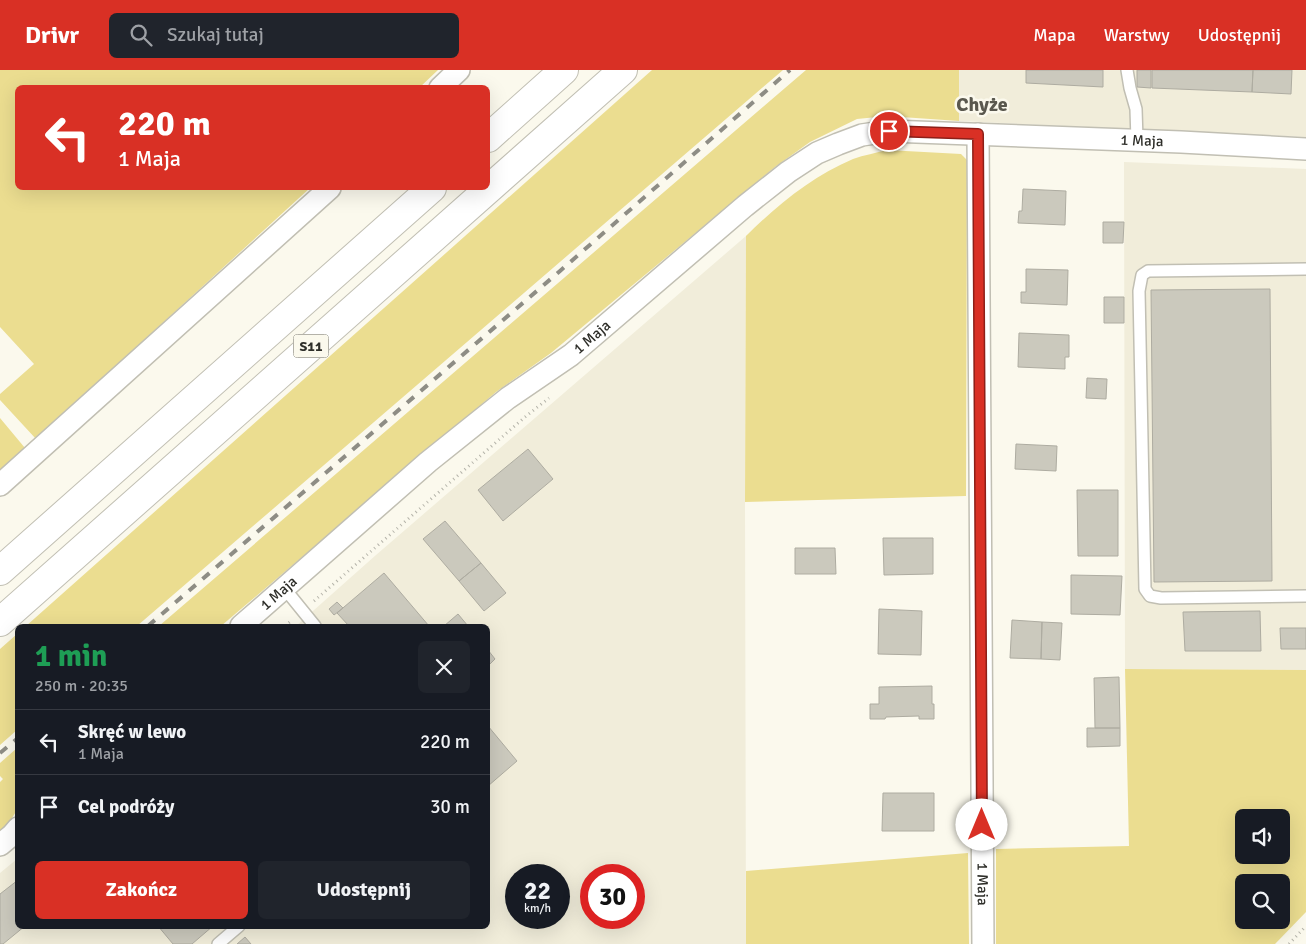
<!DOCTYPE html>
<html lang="pl">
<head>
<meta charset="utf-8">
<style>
  :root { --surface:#171b24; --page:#20242c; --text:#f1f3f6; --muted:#9ea1a6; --line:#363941; --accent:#d93025 }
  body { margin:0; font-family:Signika,sans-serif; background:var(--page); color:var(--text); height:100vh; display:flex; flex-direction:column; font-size:19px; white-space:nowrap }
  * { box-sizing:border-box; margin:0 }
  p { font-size:16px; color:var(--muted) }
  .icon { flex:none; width:28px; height:28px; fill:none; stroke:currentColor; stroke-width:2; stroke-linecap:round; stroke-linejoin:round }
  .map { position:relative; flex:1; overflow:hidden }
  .drawer { position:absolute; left:15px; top:554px; width:475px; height:305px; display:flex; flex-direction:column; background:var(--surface); border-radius:8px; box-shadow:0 5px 20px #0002 }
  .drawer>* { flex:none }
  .banner { position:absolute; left:15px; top:15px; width:475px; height:105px; border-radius:8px; box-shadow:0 5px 20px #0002; background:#d93025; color:#fff; overflow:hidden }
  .buttons { position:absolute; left:1235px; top:739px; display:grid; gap:10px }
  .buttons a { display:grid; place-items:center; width:55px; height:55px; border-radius:8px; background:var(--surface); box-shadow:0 5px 20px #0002; font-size:25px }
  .speed { position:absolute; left:505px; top:794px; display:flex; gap:10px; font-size:25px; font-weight:700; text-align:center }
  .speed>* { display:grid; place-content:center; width:65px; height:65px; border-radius:50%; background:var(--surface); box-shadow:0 5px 20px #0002; line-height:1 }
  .speed small { font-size:12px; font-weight:400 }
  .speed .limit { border:8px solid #d22; background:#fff; color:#111 }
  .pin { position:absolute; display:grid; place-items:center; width:42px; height:42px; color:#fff; margin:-21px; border:2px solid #fff; border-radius:50%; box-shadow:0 1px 5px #0007 }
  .me { position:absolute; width:55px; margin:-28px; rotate:0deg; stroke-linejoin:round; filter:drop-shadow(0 0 4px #0008) }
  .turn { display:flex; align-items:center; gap:18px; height:105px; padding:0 20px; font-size:22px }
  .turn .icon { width:65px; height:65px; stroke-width:2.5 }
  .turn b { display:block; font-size:35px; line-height:42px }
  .round { display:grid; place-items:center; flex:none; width:52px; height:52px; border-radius:8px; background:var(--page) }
  .summary { display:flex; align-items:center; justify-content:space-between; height:85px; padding:0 20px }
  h1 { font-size:30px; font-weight:800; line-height:38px; color:#1e9e55 }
  .primary-button { display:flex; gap:10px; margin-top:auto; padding:10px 20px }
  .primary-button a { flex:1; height:58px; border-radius:8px; background:var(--accent); color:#fff; font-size:20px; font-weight:800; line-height:58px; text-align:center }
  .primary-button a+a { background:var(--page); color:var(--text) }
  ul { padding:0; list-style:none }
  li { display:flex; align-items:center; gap:15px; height:65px; padding:0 20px; border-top:1px solid var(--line) }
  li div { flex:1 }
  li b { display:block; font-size:19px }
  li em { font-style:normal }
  header { display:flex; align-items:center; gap:30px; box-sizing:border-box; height:70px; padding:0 25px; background:var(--accent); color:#fff }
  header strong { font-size:24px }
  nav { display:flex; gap:28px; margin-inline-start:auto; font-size:18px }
  .search { width:350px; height:45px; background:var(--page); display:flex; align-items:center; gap:12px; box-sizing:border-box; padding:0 18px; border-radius:8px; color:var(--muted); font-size:19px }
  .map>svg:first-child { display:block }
  .built { fill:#f1edda; fill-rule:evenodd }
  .green { fill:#ebdd90; fill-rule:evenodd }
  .building { fill:#cbc9bd; stroke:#aeaca1 }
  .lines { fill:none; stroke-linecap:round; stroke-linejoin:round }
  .service-casing { stroke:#c1bfb3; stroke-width:14 }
  .minor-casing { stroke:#c1bfb3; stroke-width:24 }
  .motorway-casing { stroke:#c1bfb3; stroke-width:30 }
  .path { stroke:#b5b4aa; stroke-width:3; stroke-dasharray:1 4; stroke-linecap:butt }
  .service { stroke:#fff; stroke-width:11 }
  .minor { stroke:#fff; stroke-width:21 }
  .motorway { stroke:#fff; stroke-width:28 }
  .rail { stroke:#8e8d85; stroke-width:4; stroke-dasharray:9 9; stroke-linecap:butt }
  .route-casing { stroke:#8d1f18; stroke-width:12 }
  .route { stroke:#d93025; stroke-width:9 }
  .labels { text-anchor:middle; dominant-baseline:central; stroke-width:5; stroke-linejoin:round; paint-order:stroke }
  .shield { fill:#fbf9ed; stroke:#6c6b64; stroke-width:1 }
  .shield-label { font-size:14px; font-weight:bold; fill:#2e2e29 }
  .street-label { font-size:15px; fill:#2e2e29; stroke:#fbf9ed }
  .district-label { font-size:20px; font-weight:bold; fill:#5a584e; stroke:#fbf9ed }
</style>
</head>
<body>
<header>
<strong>Drivr</strong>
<div class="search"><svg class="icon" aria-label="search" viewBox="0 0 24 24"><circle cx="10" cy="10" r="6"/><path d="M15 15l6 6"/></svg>Szukaj tutaj</div>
<nav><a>Mapa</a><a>Warstwy</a><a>Udostępnij</a></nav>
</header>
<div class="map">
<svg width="1306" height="874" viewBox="0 0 1306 874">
  <rect width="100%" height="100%" fill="#fbf9ed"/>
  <path class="built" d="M 959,0 L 1306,0 L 1306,67 L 959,51 Z
    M 1124,92 L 1306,99 L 1306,600 L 1125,599 Z
    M 746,166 L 745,432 L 746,874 L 0,874 L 0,803 L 17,789 L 18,856 L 488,856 L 488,556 L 296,556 L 376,485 ZM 516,805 L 559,805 L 559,848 L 516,848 ZM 591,805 L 634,805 L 634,848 L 591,848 Z"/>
  <path class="green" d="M 0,0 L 438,0 L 419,18 L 18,18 L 18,118 L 310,118 L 36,369 L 0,330 L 0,324 L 34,294 L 0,257 Z
    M 652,0 L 783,0 L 137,556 L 26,556 Z
    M 806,0 L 959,0 L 959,51 L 887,46 L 857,49 L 810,72 L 775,97 L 551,283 L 496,322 L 221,556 L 159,556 Z
    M 887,80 L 961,84 L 967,90 L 966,426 L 745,432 L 746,166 C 777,135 813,106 853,89 C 864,85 876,83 887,80 Z
    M 0,348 L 25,378 L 0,400 Z
    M 17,564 L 17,660 L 0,675 L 0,579 Z
    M 1125,599 L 1306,600 L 1306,842 L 1275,874 L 996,874 L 996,779 L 1129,776 ZM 1244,748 L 1281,748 L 1281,785 L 1244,785 ZM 1244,812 L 1281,812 L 1281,850 L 1244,850 Z
    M 17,678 L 17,740 L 5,759 L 0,762 L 0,712 L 3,709 L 0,706 L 0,693 Z
    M 968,783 L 969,874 L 746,874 L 746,801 Z"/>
  <path class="building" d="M 1026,0 L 1103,0 L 1103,17 L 1026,13 Z
    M 1137,0 L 1151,0 L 1151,18 L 1137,17 Z
    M 1152,0 L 1253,0 L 1252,22 L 1152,18 Z
    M 1253,0 L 1292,0 L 1291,24 L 1252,22 Z
    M 1023,119 L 1066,121 L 1065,155 L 1018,153 L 1019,141 L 1022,141 Z
    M 1103,152 L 1124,152 L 1123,173 L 1103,173 Z
    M 1026,199 L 1068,200 L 1067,235 L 1021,233 L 1021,222 L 1026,222 Z
    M 1270,219 L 1272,511 L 1154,512 L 1151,220 Z
    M 1104,227 L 1124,227 L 1124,253 L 1104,253 Z
    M 1019,263 L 1069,265 L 1069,287 L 1065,287 L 1065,299 L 1018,297 Z
    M 1087,308 L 1107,309 L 1106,329 L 1086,328 Z
    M 1016,374 L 1057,376 L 1056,401 L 1015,399 Z
    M 528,379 L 553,409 L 503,451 L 478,420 Z
    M 1077,420 L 1118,420 L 1118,486 L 1078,486 Z
    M 445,451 L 481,493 L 459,511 L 423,469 Z
    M 883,468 L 933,468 L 933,504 L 884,505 Z
    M 795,478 L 835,478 L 836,504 L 795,504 Z
    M 481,493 L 506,523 L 484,541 L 459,511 Z
    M 384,503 L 429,556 L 349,556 L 337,543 Z
    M 1071,505 L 1122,506 L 1120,545 L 1071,544 Z
    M 337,532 L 343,538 L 334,545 L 329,539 Z
    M 879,539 L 922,541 L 921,585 L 878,584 Z
    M 1260,541 L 1261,581 L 1185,581 L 1183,542 Z
    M 458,544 L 468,556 L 444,556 Z
    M 1012,550 L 1042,552 L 1041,589 L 1010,588 Z
    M 1042,552 L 1062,553 L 1060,590 L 1041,589 Z
    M 1280,558 L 1306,558 L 1306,579 L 1281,579 Z
    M 488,580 L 495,589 L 488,596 Z
    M 1119,607 L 1120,658 L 1095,658 L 1094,608 Z
    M 932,616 L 932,634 L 934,634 L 934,649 L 919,649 L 919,646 L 886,647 L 885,649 L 870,649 L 870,634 L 879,634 L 879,617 Z
    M 488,656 L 517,691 L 488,716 Z
    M 1087,658 L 1120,658 L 1120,676 L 1087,677 Z
    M 883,723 L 934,723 L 934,761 L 882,761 Z
    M 18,810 L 18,856 L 25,856 L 3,874 L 0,874 L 0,824 Z
    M 158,856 L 213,856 L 192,874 L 173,874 Z
    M 245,867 L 251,874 L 237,874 Z"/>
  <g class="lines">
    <defs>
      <path id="service" d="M 1127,0 L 1130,18 L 1136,39 L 1137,70
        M 1306,199 L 1148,201 L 1142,205 L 1139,221 L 1145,519 L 1150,526 L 1161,528 L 1306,526
        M 285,519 L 315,556
        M 218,874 L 239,856"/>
      <g id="minor">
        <path d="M 440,18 L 459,0"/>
        <path id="s1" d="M 978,64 L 983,874"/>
        <path d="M 0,415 L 330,118"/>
        <path id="s2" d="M 241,556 L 428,392 L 508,328 L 571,285 L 745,136 L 788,102 L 817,83 L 838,74 L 862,65 L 889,61 L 1181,72 L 1306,79"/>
        <path d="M 0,775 L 12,765 L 18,758"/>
      </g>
      <path id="motorway" d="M 488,68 L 564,0
        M 0,501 L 432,118
        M 0,552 L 623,0"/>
    </defs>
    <use href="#service" class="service-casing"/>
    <use href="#minor" class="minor-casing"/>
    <use href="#motorway" class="motorway-casing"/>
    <path class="path" d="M 314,531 L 525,347 L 549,328
      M 285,556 L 292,550
      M 1289,874 L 1306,856"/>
    <use href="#service" class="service"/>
    <use href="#minor" class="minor"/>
    <use href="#motorway" class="motorway"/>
    <path class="rail" d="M 148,556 L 560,201 L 790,0
      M 0,683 L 18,668"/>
  </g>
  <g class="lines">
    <defs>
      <path id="route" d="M 889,61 L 978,64 L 982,755"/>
    </defs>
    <use href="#route" class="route-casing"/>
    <use href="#route" class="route"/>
  </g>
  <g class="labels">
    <rect class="shield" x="293.5" y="264.5" width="35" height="23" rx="4"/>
    <g class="shield-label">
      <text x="311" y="276">S11</text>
    </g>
    <g class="street-label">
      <text stroke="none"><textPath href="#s2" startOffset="1075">1 Maja</textPath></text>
      <text stroke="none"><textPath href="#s2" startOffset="455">1 Maja</textPath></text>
      <text stroke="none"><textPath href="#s2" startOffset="50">1 Maja</textPath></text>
      <text stroke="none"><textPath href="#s1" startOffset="750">1 Maja</textPath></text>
    </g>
    <g class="district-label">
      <text x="982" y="34">Chyże</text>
    </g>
  </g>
</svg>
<div class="buttons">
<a><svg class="icon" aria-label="sound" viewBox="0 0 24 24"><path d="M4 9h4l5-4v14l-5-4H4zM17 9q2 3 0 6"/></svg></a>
<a><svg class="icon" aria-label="search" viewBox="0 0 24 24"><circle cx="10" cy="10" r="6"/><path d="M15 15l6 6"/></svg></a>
</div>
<div class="speed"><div>22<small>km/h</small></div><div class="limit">30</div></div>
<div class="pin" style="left:889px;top:61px;background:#d93025"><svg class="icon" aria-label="arrive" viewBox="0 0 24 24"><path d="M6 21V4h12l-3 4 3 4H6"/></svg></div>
<svg class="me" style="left:982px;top:755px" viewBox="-20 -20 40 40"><circle r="19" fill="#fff"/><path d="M0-13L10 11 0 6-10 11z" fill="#d93025"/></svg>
<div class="banner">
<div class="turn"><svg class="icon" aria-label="left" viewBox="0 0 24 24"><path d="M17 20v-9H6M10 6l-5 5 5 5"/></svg><div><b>220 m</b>1 Maja</div></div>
</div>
<section class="drawer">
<div class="summary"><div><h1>1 min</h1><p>250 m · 20:35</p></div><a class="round"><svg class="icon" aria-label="close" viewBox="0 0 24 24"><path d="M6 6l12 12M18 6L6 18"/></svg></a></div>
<ul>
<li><svg class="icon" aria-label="left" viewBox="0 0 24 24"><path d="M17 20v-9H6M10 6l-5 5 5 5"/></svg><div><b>Skręć w lewo</b><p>1 Maja</p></div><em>220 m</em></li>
<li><svg class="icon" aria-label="arrive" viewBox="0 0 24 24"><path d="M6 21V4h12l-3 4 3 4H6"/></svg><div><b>Cel podróży</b></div><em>30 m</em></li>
</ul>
<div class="primary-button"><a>Zakończ</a><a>Udostępnij</a></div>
</section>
</div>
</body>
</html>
